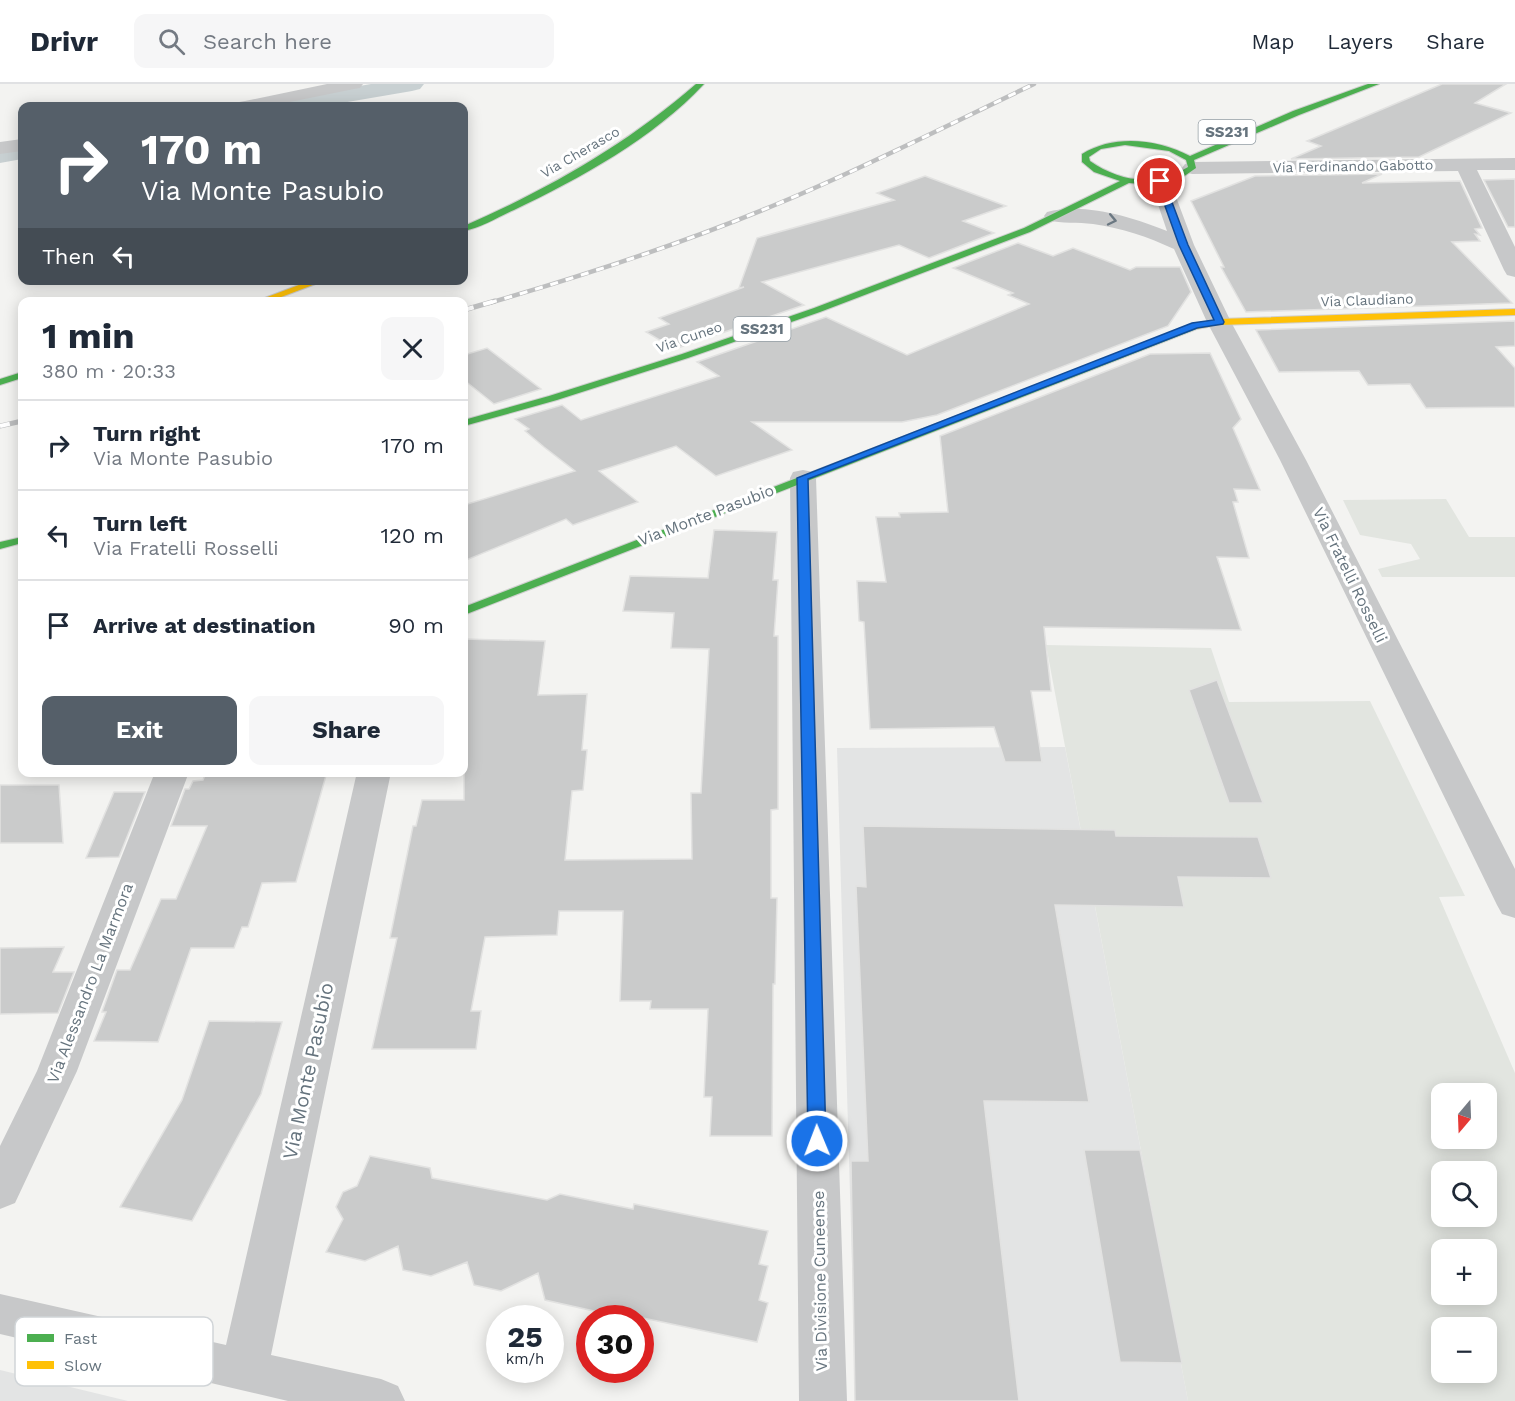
<!DOCTYPE html>
<html lang="en">
<head>
<meta charset="utf-8">
<style>
  :root { --surface:#fff; --page:#f6f6f7; --text:#1f2937; --muted:#747a83; --line:#e0e1e3; --accent:#555f69 }
  body { margin:0; font-family:"Work Sans",sans-serif; background:var(--page); color:var(--text); height:100vh; display:flex; flex-direction:column; font-size:22px; white-space:nowrap }
  * { box-sizing:border-box; margin:0 }
  p { font-size:20px; color:var(--muted) }
  .icon { flex:none; width:33px; height:33px; fill:none; stroke:currentColor; stroke-width:2; stroke-linecap:round; stroke-linejoin:round }
  .map { position:relative; flex:1; overflow:hidden }
  .sheet { position:absolute; left:18px; top:213px; width:450px; height:480px; display:flex; flex-direction:column; background:var(--surface); border-radius:12px; box-shadow:0 3px 15px #0003 }
  .sheet>* { flex:none }
  .top-card { position:absolute; left:18px; top:18px; width:450px; height:183px; border-radius:12px; box-shadow:0 3px 15px #0003; background:#555f69; color:#fff; overflow:hidden }
  .needle { width:39px; rotate:199deg }
  .tools { position:absolute; left:1431px; top:999px; display:grid; gap:12px }
  .tools a { display:grid; place-items:center; width:66px; height:66px; border-radius:12px; background:var(--surface); box-shadow:0 3px 15px #0003; font-size:30px }
  .speed { position:absolute; left:486px; top:1221px; display:flex; gap:12px; font-size:30px; font-weight:700; text-align:center }
  .speed>* { display:grid; place-content:center; width:78px; height:78px; border-radius:50%; background:var(--surface); box-shadow:0 3px 15px #0003; line-height:1 }
  .speed small { font-size:15px; font-weight:400 }
  .speed .limit { border:9px solid #d22; background:#fff; color:#111 }
  .pin { position:absolute; display:grid; place-items:center; width:51px; height:51px; color:#fff; margin:-26px; border:3px solid #fff; border-radius:50%; box-shadow:0 2px 6px #0007 }
  .me { position:absolute; width:66px; margin:-33px; rotate:359deg; stroke-linejoin:round; filter:drop-shadow(0 0 4px #0008) }
  .turn { display:flex; align-items:center; gap:21px; height:126px; padding:0 24px; font-size:27px }
  .turn .icon { width:78px; height:78px; stroke-width:2.5 }
  .turn b { display:block; font-size:42px; line-height:51px }
  .then { display:flex; align-items:center; height:57px; padding:0 24px; background:#0003; gap:12px; font-size:22px }
  .round { display:grid; place-items:center; flex:none; width:63px; height:63px; border-radius:12px; background:var(--page) }
  .headline { display:flex; align-items:center; justify-content:space-between; height:102px; padding:0 24px }
  h1 { font-size:36px; font-weight:700; line-height:45px }
  .cta { display:flex; gap:12px; margin-top:auto; padding:12px 24px }
  .cta a { flex:1; height:69px; border-radius:12px; background:var(--accent); color:#fff; font-size:24px; font-weight:700; line-height:69px; text-align:center }
  .cta a+a { background:var(--page); color:var(--text) }
  ul { padding:0; list-style:none }
  li { display:flex; align-items:center; gap:18px; height:90px; padding:0 24px; border-top:2px solid var(--line) }
  li div { flex:1 }
  li b { display:block; font-size:22px }
  li em { font-style:normal }
  header { display:flex; align-items:center; gap:36px; box-sizing:border-box; height:84px; padding:0 30px; background:var(--surface); border-bottom:2px solid var(--line) }
  header strong { font-size:28px }
  nav { display:flex; gap:33px; margin-inline-start:auto; font-size:21px }
  .search { width:420px; height:54px; background:var(--page); display:flex; align-items:center; gap:15px; box-sizing:border-box; padding:0 21px; border-radius:12px; color:var(--muted); font-size:22px }
  .map>svg:first-child { display:block }
  .built { fill:#e3e4e4 }
  .green { fill:#e2e5e0; fill-rule:evenodd }
  .lines { fill:none; stroke-linecap:round; stroke-linejoin:round }
  .canal { fill:#c8d0d2; fill-rule:evenodd }
  .building { fill:#cacbcb; stroke:#e2e2e1; stroke-width:1.5 }
  .fast-casing { stroke:#d0d0d0; stroke-width:2 }
  .slow-casing { stroke:#d0d0d0; stroke-width:2 }
  .street { fill:#c7c8c9; fill-rule:evenodd }
  .fast { fill:#4caf50; fill-rule:evenodd }
  .slow { fill:#ffc107; fill-rule:evenodd }
  .rail-far1-casing { stroke:#bdbebf; stroke-width:4.5 }
  .rail-casing { stroke:#bdbebf; stroke-width:5 }
  .rail-far1 { stroke:#fff; stroke-width:3; stroke-dasharray:8; stroke-linecap:butt }
  .rail { stroke:#fff; stroke-width:4; stroke-dasharray:10; stroke-linecap:butt }
  .oneway { stroke:#6b7882 }
  .route { fill:#1a73e8; stroke:#114b97; stroke-width:1.5 }
  .labels { text-anchor:middle; dominant-baseline:central; stroke-width:6; stroke-linejoin:round; paint-order:stroke }
  .far-street-label { font-size:14px; fill:#66747e; stroke:#fff }
  .shield { fill:#fff; stroke:#949ea5; stroke-width:1.5 }
  .shield-label { font-size:15px; font-weight:bold; fill:#66747e }
  .street-label { font-size:16px; fill:#66747e; stroke:#fff }
  .near-street-label { font-size:20px; fill:#66747e; stroke:#fff }
  .key { fill:#fff; stroke:#d1d5d8; stroke-width:1.5 }
  .key-label { font-size:16px; fill:#66747e }
</style>
</head>
<body>
<header>
<strong>Drivr</strong>
<div class="search"><svg class="icon" aria-label="search" viewBox="0 0 24 24"><circle cx="10" cy="10" r="6"/><path d="M15 15l6 6"/></svg>Search here</div>
<nav><a>Map</a><a>Layers</a><a>Share</a></nav>
</header>
<div class="map">
<svg width="1515" height="1317" viewBox="0 0 1515 1317">
  <rect width="100%" height="100%" fill="#f3f3f1"/>
  <path class="built" d="M 1065,663 L 1188,1317 L 856,1317 L 837,664 Z
    M 0,1286 L 128,1317 L 0,1317 Z"/>
  <path class="green" d="M 1446,415 L 1469,453 L 1515,453 L 1515,493 L 1382,493 L 1378,485 L 1420,475 L 1411,460 L 1360,451 L 1343,416 Z
    M 1046,561 L 1211,564 L 1229,618 L 1370,617 L 1465,812 L 1439,813 L 1515,989 L 1515,1317 L 1188,1317 ZM 1442,1010 L 1486,1010 L 1486,1054 L 1442,1054 ZM 1442,1088 L 1486,1088 L 1486,1132 L 1442,1132 ZM 1442,1166 L 1486,1166 L 1486,1210 L 1442,1210 ZM 1442,1244 L 1486,1244 L 1486,1288 L 1442,1288 Z"/>
  <g class="lines">
    <path class="canal" d="M 371,0 L 424,0 L 420,5 L 412,7 L 324,22 L 273,22 L 276,17 L 285,15 Z
      M 22,59 L 22,75 L 0,79 L 0,63 Z"/>
  </g>
  <path class="building" d="M 1442,0 L 1506,0 L 1475,19 L 1511,29 L 1419,73 L 1291,75 L 1321,62 L 1307,57 Z
    M 1382,90 L 1362,99 L 1460,97 L 1482,144 L 1475,145 L 1480,151 L 1475,150 L 1480,157 L 1452,158 L 1512,219 L 1246,228 L 1221,183 L 1224,183 L 1191,117 L 1255,92 Z
    M 925,92 L 1006,122 L 963,137 L 994,149 L 929,174 L 899,161 L 762,198 L 804,221 L 675,265 L 646,248 L 669,240 L 659,234 L 744,203 L 739,204 L 757,154 L 894,116 L 877,109 Z
    M 1515,95 L 1515,143 L 1508,143 L 1484,96 Z
    M 1018,159 L 1053,172 L 1073,164 L 1130,186 L 1136,183 L 1180,183 L 1191,208 L 1168,242 L 937,331 L 902,338 L 752,338 L 792,366 L 716,392 L 676,362 L 599,387 L 638,418 L 573,441 L 566,435 L 464,477 L 464,421 L 575,387 L 544,363 L 525,347 L 529,345 L 515,335 L 562,321 L 581,336 L 719,292 L 697,278 L 826,233 L 907,271 L 1029,220 L 1008,211 L 1013,209 L 953,184 Z
    M 1515,237 L 1515,262 L 1496,263 L 1515,284 L 1515,323 L 1426,324 L 1410,300 L 1368,301 L 1359,287 L 1279,288 L 1256,246 Z
    M 487,264 L 541,305 L 494,320 L 464,296 L 464,271 Z
    M 1210,269 L 1241,335 L 1233,344 L 1260,406 L 1234,405 L 1238,418 L 1233,418 L 1249,474 L 1217,473 L 1241,546 L 1044,543 L 1051,607 L 1031,607 L 1042,678 L 1005,678 L 994,643 L 870,645 L 864,538 L 859,537 L 857,497 L 886,498 L 876,433 L 900,433 L 899,429 L 948,428 L 940,352 L 1150,270 Z
    M 714,446 L 777,448 L 773,496 L 778,496 L 774,552 L 778,552 L 778,725 L 771,726 L 771,814 L 777,814 L 775,900 L 773,900 L 772,1052 L 710,1052 L 712,1013 L 704,1013 L 708,925 L 650,925 L 651,917 L 620,917 L 623,827 L 559,827 L 557,851 L 485,853 L 471,927 L 481,927 L 476,965 L 372,965 L 397,854 L 390,854 L 413,742 L 416,742 L 422,716 L 464,716 L 464,555 L 545,557 L 538,611 L 587,610 L 582,666 L 587,666 L 583,706 L 572,707 L 565,776 L 692,775 L 691,709 L 701,709 L 709,565 L 671,564 L 674,529 L 623,527 L 630,492 L 708,494 Z
    M 1217,596 L 1263,719 L 1229,719 L 1189,606 Z
    M 206,688 L 327,688 L 296,798 L 262,799 L 248,843 L 242,843 L 234,864 L 191,864 L 158,958 L 94,957 L 106,928 L 102,928 L 117,886 L 130,886 L 161,815 L 176,815 L 207,742 L 171,742 L 185,705 L 189,705 L 193,697 L 203,696 Z
    M 0,701 L 59,701 L 63,759 L 0,759 Z
    M 114,708 L 145,708 L 119,773 L 86,774 Z
    M 863,742 L 1115,746 L 1116,752 L 1258,753 L 1271,794 L 1178,793 L 1184,823 L 1055,821 L 1089,1018 L 984,1017 L 1019,1317 L 855,1317 L 851,1077 L 868,1077 L 856,802 L 866,803 Z
    M 64,863 L 53,888 L 74,888 L 58,929 L 0,930 L 0,864 Z
    M 209,937 L 282,938 L 261,1010 L 192,1137 L 120,1123 L 182,1016 Z
    M 1084,1066 L 1140,1066 L 1182,1279 L 1120,1278 Z
    M 370,1072 L 430,1084 L 432,1094 L 547,1116 L 560,1110 L 633,1125 L 634,1120 L 768,1147 L 759,1180 L 768,1182 L 759,1216 L 768,1219 L 757,1258 L 643,1234 L 625,1234 L 545,1216 L 538,1189 L 501,1207 L 474,1201 L 467,1178 L 431,1192 L 403,1186 L 398,1162 L 365,1177 L 326,1168 L 343,1135 L 336,1123 L 343,1108 L 357,1102 Z"/>
  <g class="lines">
    <defs>
      <path id="fast" d="M 696,0 L 704,0 C 654,54 579,95 514,126 C 498,133 481,144 464,147 L 464,142 C 548,105 626,61 696,0 Z
        M 1368,0 L 1379,0 L 1299,31 L 1194,76 L 1196,84 L 1183,93 L 1167,98 L 1153,101 L 1129,99 L 1030,148 L 820,228 L 688,274 L 557,316 L 464,342 L 464,336 L 549,312 L 682,270 L 814,224 L 1024,144 L 1120,97 L 1094,88 L 1082,78 L 1082,70 C 1114,50 1158,55 1190,72 L 1293,27 ZM 1125,61 L 1169,67 L 1186,76 L 1188,83 C 1156,103 1120,98 1090,77 L 1089,73 L 1101,65 Z
        M 1196,239 L 1199,240 L 1199,244 L 464,531 L 464,523 Z
        M 22,288 L 22,294 L 0,301 L 0,295 Z
        M 22,453 L 22,459 L 0,465 L 0,458 Z"/>
      <path id="slow" d="M 312,196 L 326,196 L 268,218 L 254,218 Z
        M 1515,225 L 1515,231 L 1219,241 L 1196,245 L 1191,242 L 1219,235 Z"/>
    </defs>
    <use href="#fast" class="fast-casing"/>
    <use href="#slow" class="slow-casing"/>
    <path class="street" d="M 327,0 L 363,0 L 360,4 L 354,5 L 270,22 L 236,22 L 239,18 L 245,17 Z
      M 22,55 L 22,67 L 0,70 L 0,58 Z
      M 1515,74 L 1515,86 L 1477,86 L 1515,163 L 1515,193 L 1507,191 L 1504,186 L 1458,87 L 1192,90 L 1185,88 L 1182,84 L 1185,80 L 1192,78 Z
      M 1160,91 L 1167,93 L 1170,97 L 1194,161 L 1231,238 L 1306,376 L 1515,785 L 1515,834 L 1502,830 L 1497,821 L 1280,376 L 1207,238 L 1174,165 C 1148,153 1122,144 1093,140 C 1078,138 1062,140 1047,136 L 1044,132 L 1047,128 C 1084,118 1132,133 1167,147 L 1150,97 L 1153,93 Z
      M 803,386 L 813,388 L 816,394 L 847,1317 L 799,1317 L 790,394 L 793,388 Z
      M 155,688 L 189,688 L 77,987 L 15,1119 L 0,1125 L 0,1062 L 37,987 Z
      M 357,688 L 391,688 L 271,1271 L 381,1295 L 398,1302 L 405,1317 L 288,1317 L 0,1250 L 0,1210 L 226,1261 Z"/>
    <use href="#fast" class="fast"/>
    <use href="#slow" class="slow"/>
    <defs>
      <path id="rail-far1" d="M 489,219 C 589,190 687,158 782,118 C 868,82 950,40 1034,0"/>
      <path id="rail" d="M 464,226 L 495,217
        M 0,342 L 22,337"/>
    </defs>
    <use href="#rail-far1" class="rail-far1-casing"/>
    <use href="#rail" class="rail-casing"/>
    <use href="#rail-far1" class="rail-far1"/>
    <use href="#rail" class="rail"/>
  </g>
  <defs><path id="oneway-chevron" d="M-2-3.5L2.5 0L-2 3.5" fill="none" stroke-width="1.6" stroke-linecap="round" stroke-linejoin="round" transform="scale(1.5)"/></defs>
  <use class="oneway" href="#oneway-chevron" transform="translate(1112 136) rotate(12)"/>
  <path class="route" d="M 1160,94 L 1164,97 L 1188,161 L 1224,238 L 1223,240 L 1197,244 L 808,395 L 826,1057 L 823,1061 L 817,1063 L 811,1061 L 808,1057 L 797,394 L 1192,239 L 1214,236 L 1179,161 L 1156,97 Z"/>
  <g class="labels">
    <g class="far-street-label">
      <text transform="translate(580 68) rotate(-30)">Via Cherasco</text>
      <text transform="translate(1353 82) rotate(-1)">Via Ferdinando Gabotto</text>
      <text transform="translate(1367 216) rotate(-2)">Via Claudiano</text>
      <text transform="translate(689 253) rotate(-19)">Via Cuneo</text>
    </g>
    <g class="shield">
      <rect x="1198.5" y="36" width="57" height="24" rx="4.5"/>
      <rect x="733.5" y="233" width="57" height="24" rx="4.5"/>
    </g>
    <g class="shield-label">
      <text x="1227" y="48">SS231</text>
      <text x="762" y="245">SS231</text>
    </g>
    <g class="street-label">
      <text transform="translate(706 431) rotate(-21)">Via Monte Pasubio</text>
      <text transform="translate(1350 491) rotate(64)">Via Fratelli Rosselli</text>
      <text transform="translate(90 899) rotate(-69)">Via Alessandro La Marmora</text>
      <text transform="translate(820 1197) rotate(-91)">Via Divisione Cuneense</text>
    </g>
    <g class="near-street-label">
      <text transform="translate(308 987) rotate(-78)">Via Monte Pasubio</text>
    </g>
  </g>
  <rect x="15" y="1233" width="198" height="69" rx="9" class="key"/>
  <rect x="27" y="1250" width="27" height="8" fill="#4caf50"/>
  <rect x="27" y="1277" width="27" height="8" fill="#ffc107"/>
  <g class="key-label">
    <text x="64" y="1260">Fast</text>
    <text x="64" y="1287">Slow</text>
  </g>
</svg>
<div class="tools">
<a><svg class="needle" viewBox="-14 -14 28 28"><path d="M0-13l5 13h-10z" fill="#e53935"/><path d="M0 13l5-13h-10z" fill="#747a83"/></svg></a>
<a><svg class="icon" aria-label="search" viewBox="0 0 24 24"><circle cx="10" cy="10" r="6"/><path d="M15 15l6 6"/></svg></a>
<a>+</a>
<a>−</a>
</div>
<div class="speed"><div>25<small>km/h</small></div><div class="limit">30</div></div>
<div class="pin" style="left:1160px;top:97px;background:#d93025"><svg class="icon" aria-label="arrive" viewBox="0 0 24 24"><path d="M6 21V4h12l-3 4 3 4H6"/></svg></div>
<svg class="me" style="left:817px;top:1057px" viewBox="-20 -20 40 40"><circle r="17" fill="#1a73e8" stroke="#fff" stroke-width="3"/><path d="M0-11L8 9 0 5-8 9z" fill="#fff"/></svg>
<div class="top-card">
<div class="turn"><svg class="icon" aria-label="right" viewBox="0 0 24 24"><path d="M7 20v-9h11M14 6l5 5-5 5"/></svg><div><b>170 m</b>Via Monte Pasubio</div></div>
<div class="then">Then<svg class="icon" aria-label="left" viewBox="0 0 24 24"><path d="M17 20v-9H6M10 6l-5 5 5 5"/></svg></div>
</div>
<section class="sheet">
<div class="headline"><div><h1>1 min</h1><p>380 m · 20:33</p></div><a class="round"><svg class="icon" aria-label="close" viewBox="0 0 24 24"><path d="M6 6l12 12M18 6L6 18"/></svg></a></div>
<ul>
<li><svg class="icon" aria-label="right" viewBox="0 0 24 24"><path d="M7 20v-9h11M14 6l5 5-5 5"/></svg><div><b>Turn right</b><p>Via Monte Pasubio</p></div><em>170 m</em></li>
<li><svg class="icon" aria-label="left" viewBox="0 0 24 24"><path d="M17 20v-9H6M10 6l-5 5 5 5"/></svg><div><b>Turn left</b><p>Via Fratelli Rosselli</p></div><em>120 m</em></li>
<li><svg class="icon" aria-label="arrive" viewBox="0 0 24 24"><path d="M6 21V4h12l-3 4 3 4H6"/></svg><div><b>Arrive at destination</b></div><em>90 m</em></li>
</ul>
<div class="cta"><a>Exit</a><a>Share</a></div>
</section>
</div>
</body>
</html>
